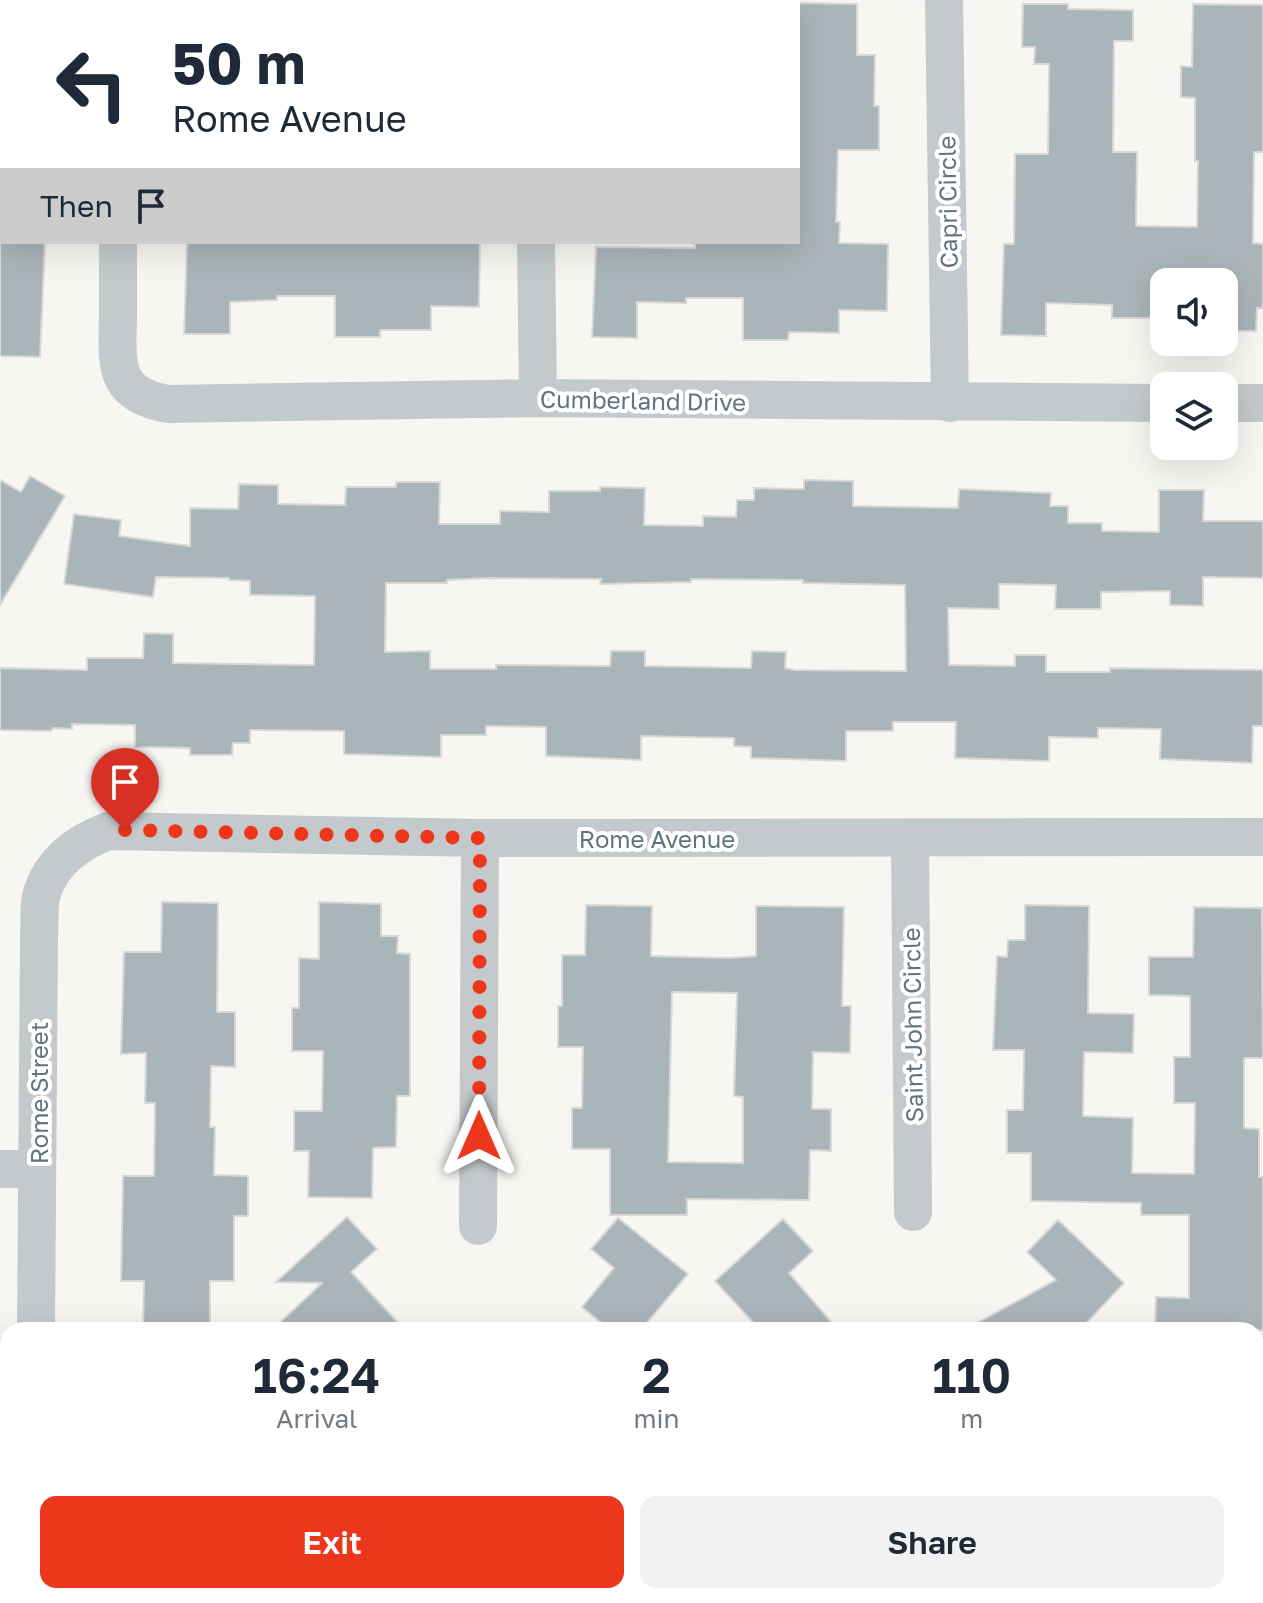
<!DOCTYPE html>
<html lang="en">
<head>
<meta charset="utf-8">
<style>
  :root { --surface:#fff; --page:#f2f2f3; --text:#1f2937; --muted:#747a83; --accent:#ed371d }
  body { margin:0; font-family:"Golos Text",sans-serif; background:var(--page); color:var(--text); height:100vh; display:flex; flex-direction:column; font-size:30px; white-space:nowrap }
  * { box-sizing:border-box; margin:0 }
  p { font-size:26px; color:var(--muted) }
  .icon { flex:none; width:44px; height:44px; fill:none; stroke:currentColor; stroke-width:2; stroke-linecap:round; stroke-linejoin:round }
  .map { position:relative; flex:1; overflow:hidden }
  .side { position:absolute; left:0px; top:1322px; width:1264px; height:282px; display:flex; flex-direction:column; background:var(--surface); border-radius:24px 24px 0 0; box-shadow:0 8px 32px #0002 }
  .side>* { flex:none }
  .top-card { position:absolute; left:0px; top:0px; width:800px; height:244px; box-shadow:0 8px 32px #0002; background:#fff; color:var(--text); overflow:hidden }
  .tools { position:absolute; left:1150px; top:268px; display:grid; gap:16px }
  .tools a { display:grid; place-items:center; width:88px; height:88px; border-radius:16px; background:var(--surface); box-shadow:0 8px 32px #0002; font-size:40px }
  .pin { position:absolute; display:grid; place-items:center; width:68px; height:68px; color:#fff; margin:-82px -34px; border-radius:50% 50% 50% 0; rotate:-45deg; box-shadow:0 0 8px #0007 }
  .pin .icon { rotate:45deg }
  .me { position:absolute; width:88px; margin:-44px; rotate:0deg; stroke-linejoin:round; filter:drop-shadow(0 0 6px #0008) }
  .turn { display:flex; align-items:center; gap:28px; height:168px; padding:0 40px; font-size:36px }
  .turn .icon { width:104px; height:104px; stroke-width:2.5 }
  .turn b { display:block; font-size:56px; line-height:68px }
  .then { display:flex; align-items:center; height:76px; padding:0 40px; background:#0003; gap:16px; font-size:30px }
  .eta { display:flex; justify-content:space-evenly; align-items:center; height:136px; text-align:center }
  .eta b { font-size:48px; font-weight:600; line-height:56px }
  .cta { display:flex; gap:16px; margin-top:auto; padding:16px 40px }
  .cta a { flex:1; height:92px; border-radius:16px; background:var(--accent); color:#fff; font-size:32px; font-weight:600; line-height:92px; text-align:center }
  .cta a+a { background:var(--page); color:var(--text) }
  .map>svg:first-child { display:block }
  .building { fill:#aab5b9; stroke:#d8d8d6; stroke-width:2; fill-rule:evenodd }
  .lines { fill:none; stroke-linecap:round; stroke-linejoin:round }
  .street { stroke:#c4c9cb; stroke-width:38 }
  .route { stroke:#ed371d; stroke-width:14; stroke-dasharray:0 25.2 }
  .labels { text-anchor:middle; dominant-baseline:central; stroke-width:8; stroke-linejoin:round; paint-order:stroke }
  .street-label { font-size:24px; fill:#607580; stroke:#fff }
</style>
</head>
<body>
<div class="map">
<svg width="1263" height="1603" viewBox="0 0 1263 1603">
  <rect width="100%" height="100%" fill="#f7f6f3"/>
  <path class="building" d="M 798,3 L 857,4 L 857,55 L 875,55 L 874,106 L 879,106 L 879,150 L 838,150 L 836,222 L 840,222 L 839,243 L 888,244 L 887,311 L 839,310 L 839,333 L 789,332 L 788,340 L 743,340 L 743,298 L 686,298 L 686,303 L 637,302 L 637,338 L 592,337 L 596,247 L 695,248 L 695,242 L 798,242 Z
    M 1023,4 L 1068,4 L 1068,9 L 1133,10 L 1133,41 L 1114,41 L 1113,152 L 1137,152 L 1136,226 L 1197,227 L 1198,161 L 1195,161 L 1195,98 L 1181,97 L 1181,66 L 1192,67 L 1193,4 L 1263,5 L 1263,152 L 1254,152 L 1253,243 L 1263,244 L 1263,308 L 1257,308 L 1256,331 L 1224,331 L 1224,282 L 1164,282 L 1164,318 L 1112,318 L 1112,305 L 1046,303 L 1046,336 L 1001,335 L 1004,244 L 1014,244 L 1015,154 L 1048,154 L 1049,64 L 1034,64 L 1035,47 L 1022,47 Z
    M 0,242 L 45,242 L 40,357 L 0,356 Z
    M 187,242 L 480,243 L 479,307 L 431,306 L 431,330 L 380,330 L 380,337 L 335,337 L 335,296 L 277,296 L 277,300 L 230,302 L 230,334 L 184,334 Z
    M 30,476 L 65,496 L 0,605 L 0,480 L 21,492 Z
    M 804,480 L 853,481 L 853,506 L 958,508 L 959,489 L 1051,493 L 1050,506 L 1068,506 L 1068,523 L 1102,523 L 1102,531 L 1159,532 L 1159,490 L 1204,490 L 1203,521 L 1263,521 L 1263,578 L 1203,577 L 1203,606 L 1170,605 L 1170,591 L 1101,592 L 1101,609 L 1055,609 L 1056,585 L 999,584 L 999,609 L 948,608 L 949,665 L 1015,666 L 1015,655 L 1046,655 L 1046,672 L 1110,672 L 1110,668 L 1263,670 L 1263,726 L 1253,726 L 1252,763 L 1160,759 L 1161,729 L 1098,728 L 1098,738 L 1049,737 L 1049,761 L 955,758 L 956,722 L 893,722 L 893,731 L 846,731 L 846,761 L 751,758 L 751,747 L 734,746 L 734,738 L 641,736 L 641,760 L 546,756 L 546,727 L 486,726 L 486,735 L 441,735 L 441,757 L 344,754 L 344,731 L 250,730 L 250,743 L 233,743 L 232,755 L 190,755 L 190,748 L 135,747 L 135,725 L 72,724 L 72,729 L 53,728 L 51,731 L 0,730 L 0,668 L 87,670 L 87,658 L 143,658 L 144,633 L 173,634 L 173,663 L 314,665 L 315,596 L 250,595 L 250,581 L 229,580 L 229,578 L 156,577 L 153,597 L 64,584 L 74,514 L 121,520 L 119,536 L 190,546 L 190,508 L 238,509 L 239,484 L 278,485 L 278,504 L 345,505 L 346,487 L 396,487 L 396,482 L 440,482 L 439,524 L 500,524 L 500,511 L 549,512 L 549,491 L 600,491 L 600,487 L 645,488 L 644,525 L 703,526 L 703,516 L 736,517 L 737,500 L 754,500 L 754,488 L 804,489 ZM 490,578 L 601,579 L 600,584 L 691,582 L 691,579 L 803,580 L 803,583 L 905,585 L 906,671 L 795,670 L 785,668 L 786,652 L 752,651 L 751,668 L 645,666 L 645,651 L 611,651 L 610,666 L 496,665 L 496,669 L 430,669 L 430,651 L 385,652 L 386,583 L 447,583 L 447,580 Z
    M 162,902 L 218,903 L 217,1012 L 235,1012 L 235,1067 L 211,1066 L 210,1127 L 215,1127 L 214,1175 L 248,1176 L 248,1216 L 234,1216 L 234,1281 L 210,1281 L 210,1330 L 143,1330 L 144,1281 L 121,1281 L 123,1176 L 154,1176 L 155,1103 L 145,1103 L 146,1053 L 121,1054 L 124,952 L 161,952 Z
    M 319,902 L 381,904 L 381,936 L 398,936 L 397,953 L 410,954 L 410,1096 L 397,1096 L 396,1147 L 373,1148 L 372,1198 L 308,1197 L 309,1151 L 294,1151 L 294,1111 L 322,1111 L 323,1051 L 292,1051 L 292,1008 L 299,1008 L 299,958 L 319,959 Z
    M 586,905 L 652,906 L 651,956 L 730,958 L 756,956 L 756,906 L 844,907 L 842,1006 L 851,1006 L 850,1053 L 813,1052 L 812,1109 L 831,1109 L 831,1151 L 810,1150 L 809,1200 L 687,1199 L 687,1215 L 610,1215 L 610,1149 L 572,1149 L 572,1108 L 582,1108 L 583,1047 L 558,1047 L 558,1006 L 562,1006 L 562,955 L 585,955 ZM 672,992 L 737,993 L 734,1096 L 743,1097 L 743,1163 L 668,1162 Z
    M 1025,905 L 1089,906 L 1088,1013 L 1134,1014 L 1133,1053 L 1084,1052 L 1083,1116 L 1133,1118 L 1132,1173 L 1194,1174 L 1195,1103 L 1174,1103 L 1174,1057 L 1190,1057 L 1190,996 L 1149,995 L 1149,957 L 1193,957 L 1194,907 L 1262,908 L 1263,1058 L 1244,1058 L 1244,1128 L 1259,1129 L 1259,1177 L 1263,1177 L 1263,1330 L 1155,1330 L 1156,1297 L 1189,1298 L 1189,1215 L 1141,1215 L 1141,1203 L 1031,1201 L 1031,1153 L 1007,1153 L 1007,1110 L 1023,1110 L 1024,1050 L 993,1050 L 997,956 L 1007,957 L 1008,940 L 1025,940 Z
    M 347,1217 L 377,1249 L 351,1272 L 405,1330 L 272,1330 L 322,1283 L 276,1282 Z
    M 618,1218 L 688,1274 L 641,1330 L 610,1330 L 582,1307 L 614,1268 L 591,1249 Z
    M 783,1219 L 813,1251 L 789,1273 L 838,1330 L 760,1330 L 715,1281 Z
    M 1058,1220 L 1124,1283 L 1080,1330 L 964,1330 L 1056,1280 L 1027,1252 Z"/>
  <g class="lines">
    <path class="street" d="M 533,0 L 533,2
      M 944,0 L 950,403
      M 118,2 L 118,0
      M 118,242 C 118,267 118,292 118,317 C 117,363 112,395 169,404 L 538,398 L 1164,403
      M 536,242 L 538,398
      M 1224,403 L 1263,403
      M 910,839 L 913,1212
      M 0,1169 L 37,1169
      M 478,1226 L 480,838
      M 36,1330 L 39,936 C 40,922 38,903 43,890 C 54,859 79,842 108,831 L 480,838 L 1263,837
      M 1256,1504 L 1263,1504
      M 33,1603 L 33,1596"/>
  </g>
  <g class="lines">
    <path class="route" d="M 125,830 L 480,838 L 479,1136"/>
  </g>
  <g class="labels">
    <g class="street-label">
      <text transform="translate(947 202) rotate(-91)">Capri Circle</text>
      <text transform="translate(643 400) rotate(1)">Cumberland Drive</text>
      <text x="657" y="838">Rome Avenue</text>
      <text transform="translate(912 1025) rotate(-91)">Saint John Circle</text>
      <text transform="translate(38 1093) rotate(-90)">Rome Street</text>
    </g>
  </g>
</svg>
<div class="tools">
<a><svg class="icon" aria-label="sound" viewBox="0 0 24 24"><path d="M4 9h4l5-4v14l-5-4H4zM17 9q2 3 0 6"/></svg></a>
<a><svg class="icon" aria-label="layers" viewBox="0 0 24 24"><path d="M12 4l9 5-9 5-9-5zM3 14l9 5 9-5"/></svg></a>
</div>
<div class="pin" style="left:125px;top:830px;background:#d93025"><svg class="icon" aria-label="arrive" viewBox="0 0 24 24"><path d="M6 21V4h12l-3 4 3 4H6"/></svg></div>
<svg class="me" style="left:479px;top:1136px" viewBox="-20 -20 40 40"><path d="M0-17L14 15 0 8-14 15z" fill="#ed371d" stroke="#fff" stroke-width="4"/></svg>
<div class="top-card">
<div class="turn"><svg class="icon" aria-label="left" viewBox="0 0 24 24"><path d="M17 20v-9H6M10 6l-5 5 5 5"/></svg><div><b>50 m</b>Rome Avenue</div></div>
<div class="then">Then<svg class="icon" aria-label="arrive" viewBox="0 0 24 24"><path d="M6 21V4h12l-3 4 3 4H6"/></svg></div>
</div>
<section class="side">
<div class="eta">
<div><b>16:24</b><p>Arrival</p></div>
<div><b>2</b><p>min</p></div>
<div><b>110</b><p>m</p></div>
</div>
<div class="cta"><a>Exit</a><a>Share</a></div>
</section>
</div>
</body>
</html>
